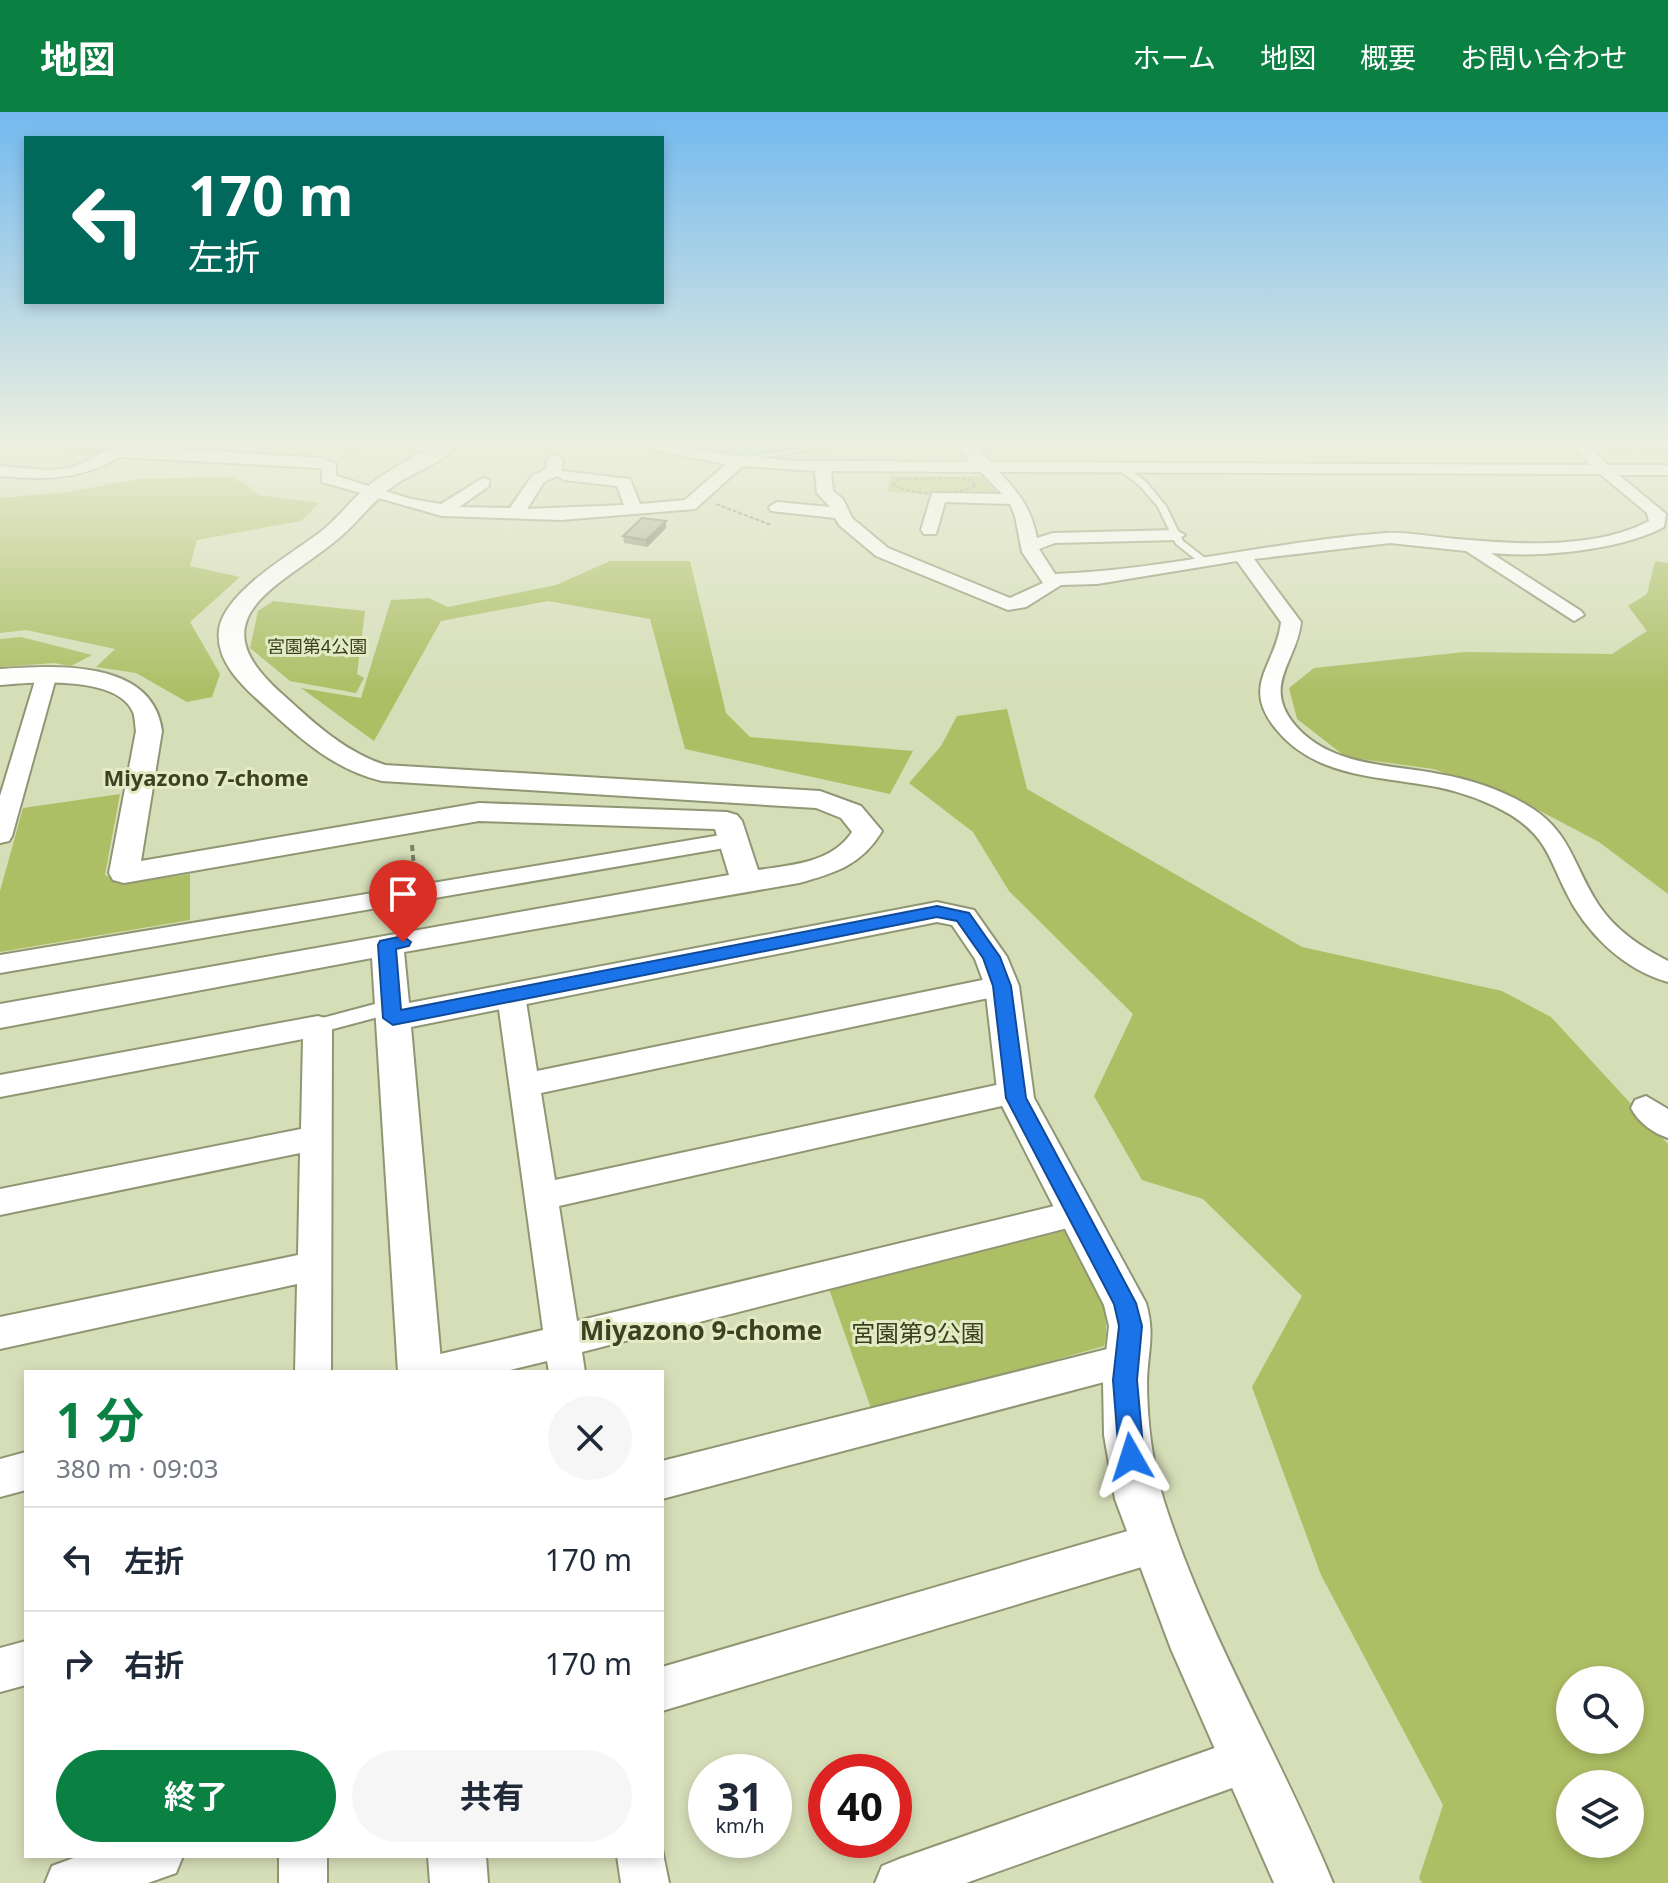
<!DOCTYPE html>
<html lang="ja">
<head>
<meta charset="utf-8">
<style>
  :root { --surface:#fff; --page:#f6f6f7; --text:#1f2937; --muted:#747a83; --line:#e0e1e3; --accent:#0b8043 }
  body { margin:0; font-family:"Noto Sans","Noto Sans JP",sans-serif; background:var(--page); color:var(--text); height:100vh; display:flex; flex-direction:column; font-size:30px; white-space:nowrap }
  * { box-sizing:border-box; margin:0 }
  p { font-size:26px; color:var(--muted) }
  .icon { flex:none; width:44px; height:44px; fill:none; stroke:currentColor; stroke-width:2; stroke-linecap:round; stroke-linejoin:round }
  .map { position:relative; flex:1; overflow:hidden }
  .sheet { position:absolute; left:24px; top:1258px; width:640px; height:488px; display:flex; flex-direction:column; background:var(--surface); border-radius:0px; box-shadow:0 4px 12px #0003 }
  .sheet>* { flex:none }
  .banner { position:absolute; left:24px; top:24px; width:640px; height:168px; border-radius:0px; box-shadow:0 4px 12px #0003; background:#00695c; color:#fff; overflow:hidden }
  .buttons { position:absolute; left:1556px; top:1554px; display:grid; gap:16px }
  .buttons a { display:grid; place-items:center; width:88px; height:88px; border-radius:50%; background:var(--surface); box-shadow:0 4px 12px #0003; font-size:40px }
  .speed { position:absolute; left:688px; top:1642px; display:flex; gap:16px; font-size:40px; font-weight:700; text-align:center }
  .speed>* { display:grid; place-content:center; width:104px; height:104px; border-radius:50%; background:var(--surface); box-shadow:0 4px 12px #0003; line-height:1 }
  .speed small { font-size:20px; font-weight:400 }
  .speed .limit { border:12px solid #d22; background:#fff; color:#111 }
  .pin { position:absolute; display:grid; place-items:center; width:68px; height:68px; color:#fff; margin:-82px -34px; border-radius:50% 50% 50% 0; rotate:-45deg; box-shadow:0 0 8px #0007 }
  .pin .icon { rotate:45deg }
  .me { position:absolute; width:88px; margin:-44px; rotate:354deg; stroke-linejoin:round; filter:drop-shadow(0 0 6px #0008) }
  .turn { display:flex; align-items:center; gap:28px; height:168px; padding:0 32px; font-size:36px }
  .turn .icon { width:104px; height:104px; stroke-width:2.5 }
  .turn b { display:block; font-size:56px; line-height:68px }
  .round { display:grid; place-items:center; flex:none; width:84px; height:84px; border-radius:42px; background:var(--page) }
  .summary { display:flex; align-items:center; justify-content:space-between; height:136px; padding:0 32px }
  h1 { font-size:48px; font-weight:700; line-height:60px; color:var(--accent) }
  .button { display:flex; gap:16px; margin-top:auto; padding:16px 32px }
  .button a { flex:1; height:92px; border-radius:48px; background:var(--accent); color:#fff; font-size:32px; font-weight:700; line-height:92px; text-align:center }
  .button a+a { background:var(--page); color:var(--text) }
  ul { padding:0; list-style:none }
  li { display:flex; align-items:center; gap:24px; height:104px; padding:0 32px; border-top:2px solid var(--line) }
  li div { flex:1 }
  li b { display:block; font-size:30px }
  li em { font-style:normal }
  header { display:flex; align-items:center; gap:48px; box-sizing:border-box; height:112px; padding:0 40px; background:var(--accent); color:#fff }
  header strong { font-size:38px }
  nav { display:flex; gap:44px; margin-inline-start:auto; font-size:28px }
  .map>svg:first-child { display:block }
  .green { fill:#adbe64; fill-rule:evenodd }
  .water { fill:#64c1fa }
  .lines { fill:none; stroke-linecap:round; stroke-linejoin:round }
  .service-casing { stroke:#8f9673; stroke-width:4 }
  .pedestrian-casing { stroke:#8f9673; stroke-width:4 }
  .minor-casing { stroke:#8f9673; stroke-width:4 }
  .tertiary-casing { stroke:#8f9673; stroke-width:4 }
  .path-far1 { stroke:#7b8067; stroke-width:2; stroke-dasharray:4 2; stroke-linecap:butt }
  .path { stroke:#7b8067; stroke-width:4; stroke-dasharray:6 4; stroke-linecap:butt }
  .service { fill:#fff; fill-rule:evenodd }
  .pedestrian { fill:#fff; fill-rule:evenodd }
  .minor { fill:#fff; fill-rule:evenodd }
  .tertiary { fill:#fff; fill-rule:evenodd }
  .wall { fill:#909778 }
  .shaded-wall { fill:#767b61 }
  .building { fill:#a8b08b; stroke:#767b61; stroke-width:2 }
  .route { fill:#1a73e8; stroke:#114b97; stroke-width:2 }
  .labels { text-anchor:middle; dominant-baseline:central; stroke-width:6; stroke-linejoin:round; paint-order:stroke }
  .far-park-label { font-size:18px; fill:#3a411a; stroke:#e3ebc5 }
  .neighbourhood-label { font-size:22px; font-weight:bold; fill:#3b4121; stroke:#e3ebc5 }
  .near-park-label { font-size:24px; fill:#3a411a; stroke:#e3ebc5 }
  .near-neighbourhood-label { font-size:26px; font-weight:bold; fill:#3b4121; stroke:#e3ebc5 }
</style>
</head>
<body>
<header>
<strong>地図</strong>
<nav><a>ホーム</a><a>地図</a><a>概要</a><a>お問い合わせ</a></nav>
</header>
<div class="map">
<svg width="1668" height="1771" viewBox="0 0 1668 1771">
  <rect width="100%" height="100%" fill="#d6deb8"/>
  <path class="green" d="M 891,364 L 982,364 L 996,380 L 957,383 L 887,380 Z
    M 230,365 L 246,372 L 259,383 L 319,391 L 301,409 L 197,428 L 190,454 L 240,465 L 190,510 L 220,562 L 212,585 L 187,590 L 136,561 L 96,555 L 115,537 L 26,518 L 0,521 L 0,386 L 66,380 L 140,367 Z
    M 610,449 L 690,449 L 726,601 L 750,625 L 913,639 L 890,682 L 685,637 L 650,507 L 548,489 L 441,509 L 374,629 L 301,576 L 361,586 L 391,488 L 429,486 L 448,495 L 556,473 Z
    M 1655,449 L 1668,451 L 1668,782 L 1599,730 L 1510,683 L 1433,657 L 1346,645 L 1297,607 L 1289,576 L 1314,556 L 1465,540 L 1612,542 L 1647,519 L 1628,494 L 1647,482 Z
    M 273,489 L 365,499 L 357,562 L 364,566 L 356,581 L 290,569 L 250,536 L 258,499 Z
    M 21,525 L 92,543 L 71,554 L 54,551 L 0,555 L 0,527 Z
    M 1007,597 L 1027,677 L 1302,835 L 1502,879 L 1551,905 L 1668,1032 L 1668,1771 L 1422,1771 L 1419,1766 L 1443,1693 L 1321,1463 L 1252,1275 L 1302,1184 L 1203,1087 L 1142,1068 L 1094,984 L 1133,902 L 1009,779 L 973,720 L 909,671 L 941,634 L 957,604 ZM 1570,1568 L 1630,1568 L 1630,1628 L 1570,1628 ZM 1570,1672 L 1630,1672 L 1630,1732 L 1570,1732 Z
    M 120,682 L 105,763 L 122,772 L 190,762 L 190,808 L 0,840 L 0,779 L 23,696 Z
    M 1068,1118 C 1086,1155 1114,1192 1104,1234 L 872,1299 L 829,1177 Z"/>
  <path class="water" d="M 675,333 L 815,333 C 760,344 730,344 675,333 Z"/>
  <g class="lines">
    <defs>
      <path id="service" d="M 823,333 L 843,333 L 741,349 L 737,347 Z
        M 1117,352 L 1123,352 L 1146,370 L 1166,394 L 1183,429 L 1205,446 L 1205,450 L 1199,450 L 1176,432 L 1158,395 L 1140,374 L 1117,356 Z"/>
      <path id="pedestrian" d="M 415,764 L 424,770 L 426,792 L 417,798 L 408,792 L 406,770 Z
        M 375,892 L 382,894 L 385,899 L 382,904 L 318,921 L 311,919 L 308,914 L 311,909 Z"/>
      <path id="minor" d="M 120,333 L 321,346 L 336,352 L 336,364 L 411,387 L 441,392 L 483,366 L 489,368 L 489,374 L 459,395 L 510,396 L 532,364 L 546,357 L 547,347 L 555,342 L 563,347 L 562,359 L 630,367 L 640,392 L 685,388 L 726,352 L 653,338 L 645,333 L 676,333 L 729,343 L 797,349 L 1590,353 L 1572,333 L 1589,333 L 1608,353 L 1668,353 L 1668,363 L 1619,363 L 1666,402 L 1664,415 C 1621,438 1540,446 1491,441 L 1581,499 L 1584,503 L 1574,509 L 1466,439 L 1390,431 L 1254,447 L 1301,510 C 1297,549 1262,573 1294,612 C 1330,655 1389,652 1439,662 C 1469,667 1499,677 1525,692 C 1571,718 1572,752 1598,792 C 1615,818 1641,835 1668,849 L 1668,870 C 1624,858 1586,821 1566,780 C 1549,746 1546,725 1511,703 C 1489,690 1462,680 1437,675 C 1380,664 1315,666 1276,617 C 1240,573 1276,554 1281,510 L 1237,449 L 1097,472 L 1061,473 L 1026,495 L 1008,498 L 876,444 L 839,413 L 835,406 L 771,399 L 769,395 L 777,390 L 830,395 L 817,381 L 815,359 L 743,354 L 695,397 L 561,408 L 442,404 L 322,370 L 322,357 L 318,356 L 120,345 C 80,368 45,368 0,364 L 0,354 L 48,358 L 71,356 ZM 831,359 L 981,360 L 1002,382 L 932,381 L 921,418 L 924,422 L 936,422 L 945,390 L 1010,392 L 1015,404 L 1022,440 L 1043,471 L 1010,486 L 888,436 L 852,406 L 843,387 L 833,379 ZM 999,360 L 1600,362 L 1647,401 L 1649,409 C 1593,439 1508,432 1447,426 C 1427,424 1406,420 1386,421 C 1275,429 1166,458 1055,462 L 1039,437 L 1055,431 L 1176,428 L 1185,423 L 1176,418 L 1053,421 L 1037,426 C 1031,396 1019,381 999,360 ZM 557,364 L 564,368 L 617,374 L 624,393 L 527,397 L 544,370 Z
        M 47,556 L 57,562 L 12,724 L 9,729 L 0,731 L 0,684 L 37,562 Z
        M 733,721 L 742,723 L 745,728 L 742,733 L 0,861 L 0,843 Z
        M 1002,864 L 1012,867 L 1016,874 L 1012,881 L 541,981 L 555,1068 L 1015,969 L 1026,972 L 1030,980 L 1026,988 L 1015,991 L 559,1094 L 577,1209 L 1079,1088 L 1091,1092 L 1095,1101 L 1091,1110 L 582,1240 L 585,1260 L 549,1260 L 547,1249 L 502,1260 L 418,1260 L 423,1248 L 436,1243 L 543,1218 L 497,883 L 501,876 L 511,873 L 521,876 L 525,883 L 537,959 Z
        M 318,904 L 328,907 L 332,914 L 331,1260 L 295,1260 L 297,1172 L 0,1237 L 0,1205 L 298,1143 L 300,1041 L 0,1103 L 0,1077 L 301,1017 L 303,927 L 0,985 L 0,963 Z
        M 1646,984 L 1668,997 L 1668,1026 C 1653,1021 1638,1010 1631,996 L 1635,988 Z
        M 1127,1232 L 1140,1236 L 1145,1248 L 1140,1260 L 1127,1264 L 662,1387 L 662,1349 Z
        M 26,1340 L 26,1378 L 0,1385 L 0,1347 Z
        M 1155,1411 L 1169,1417 L 1175,1431 L 1169,1445 L 1155,1451 L 662,1599 L 662,1555 Z
        M 26,1529 L 26,1573 L 0,1580 L 0,1536 Z
        M 1246,1625 L 1262,1632 L 1269,1648 L 1262,1664 L 1246,1671 L 966,1771 L 875,1771 L 882,1754 L 899,1747 Z
        M 662,1737 L 669,1771 L 621,1771 L 617,1744 L 662,1744 Z
        M 79,1744 L 183,1744 L 176,1761 L 148,1771 L 45,1771 L 52,1754 Z
        M 279,1744 L 327,1744 L 327,1771 L 279,1771 Z"/>
      <path id="tertiary" d="M 435,333 L 457,333 C 443,350 415,360 396,372 C 374,387 359,409 339,426 C 281,475 194,504 281,581 C 313,610 343,639 385,653 L 820,679 L 861,694 L 882,719 C 862,753 835,761 799,771 L 404,840 L 409,891 L 937,790 L 974,798 L 1007,845 L 1019,874 L 1034,986 L 1146,1191 C 1155,1222 1148,1238 1147,1269 C 1147,1308 1152,1351 1164,1389 C 1206,1522 1280,1642 1333,1771 L 1274,1771 L 1171,1537 L 1115,1387 L 1104,1323 L 1103,1268 L 1109,1214 L 1104,1193 L 998,986 L 985,874 L 975,847 L 952,813 L 937,810 L 411,915 L 442,1260 L 398,1260 L 372,846 L 0,916 L 0,892 L 729,763 L 715,717 L 479,709 L 124,771 L 113,768 L 109,761 L 136,619 C 135,613 135,605 133,600 C 117,563 32,570 0,573 L 0,557 C 55,553 153,547 162,619 L 141,749 L 479,691 L 727,700 L 737,703 L 742,709 L 758,758 C 791,753 832,751 852,720 L 841,706 L 816,696 L 382,669 C 336,658 304,630 269,598 C 247,578 215,552 219,518 C 224,479 294,441 323,418 C 339,405 351,388 367,375 C 387,358 412,346 435,333 Z
        M 957,333 L 976,333 L 993,353 L 983,359 L 976,357 Z
        M 428,1744 L 486,1744 L 488,1771 L 430,1771 Z"/>
    </defs>
    <use href="#service" class="service-casing"/>
    <use href="#pedestrian" class="pedestrian-casing"/>
    <use href="#minor" class="minor-casing"/>
    <use href="#tertiary" class="tertiary-casing"/>
    <path class="path-far1" d="M 1607,336 L 1630,339
      M 1638,339 L 1668,338
      M 341,346 L 361,333
      M 956,366 L 971,368 L 976,374 C 950,384 918,385 893,373 L 896,368 L 902,367 Z
      M 716,392 L 771,413"/>
    <path class="path" d="M 412,733 L 414,756"/>
    <use href="#service" class="service"/>
    <use href="#pedestrian" class="pedestrian"/>
    <use href="#minor" class="minor"/>
    <use href="#tertiary" class="tertiary"/>
  </g>
  <path class="wall" d="M 43,333 L 118,333 L 89,344 Z
    M 666,409 L 666,416 L 647,435 L 624,431 L 623,424 Z"/>
  <path class="shaded-wall" d="M 85,333 L 118,333 L 89,344 Z
    M 666,409 L 666,416 L 647,435 L 646,428 Z"/>
  <path class="building" d="M 642,406 L 666,409 L 646,428 L 623,424 Z"/>
  <linearGradient id="sky" x2="0" y2="1"><stop stop-color="#73b9ef"/><stop offset="0.57" stop-color="#edf0df"/><stop offset="1" stop-color="#edf0df" stop-opacity="0"/></linearGradient>
  <rect width="1668" height="581" fill="url(#sky)"/>
  <path class="route" d="M 937,794 L 969,801 L 1000,845 L 1011,874 L 1026,986 L 1136,1191 L 1142,1214 L 1137,1268 L 1144,1345 L 1140,1353 L 1131,1357 L 1122,1353 L 1119,1345 L 1113,1268 L 1119,1214 L 1114,1192 L 1006,986 L 993,874 L 983,846 L 957,809 L 937,805 L 393,913 L 383,906 L 378,833 L 380,829 L 403,824 L 411,830 L 409,834 L 396,837 L 401,898 Z"/>
  <g class="labels">
    <g class="far-park-label">
      <text x="317" y="534">宮園第4公園</text>
    </g>
    <g class="neighbourhood-label">
      <text x="206" y="665">Miyazono 7-chome</text>
    </g>
    <g class="near-park-label">
      <text x="918" y="1220">宮園第9公園</text>
    </g>
    <g class="near-neighbourhood-label">
      <text x="701" y="1218">Miyazono 9-chome</text>
    </g>
  </g>
</svg>
<div class="buttons">
<a><svg class="icon" aria-label="search" viewBox="0 0 24 24"><circle cx="10" cy="10" r="6"/><path d="M15 15l6 6"/></svg></a>
<a><svg class="icon" aria-label="layers" viewBox="0 0 24 24"><path d="M12 4l9 5-9 5-9-5zM3 14l9 5 9-5"/></svg></a>
</div>
<div class="speed"><div>31<small>km/h</small></div><div class="limit">40</div></div>
<div class="pin" style="left:403px;top:830px;background:#d93025"><svg class="icon" aria-label="arrive" viewBox="0 0 24 24"><path d="M6 21V4h12l-3 4 3 4H6"/></svg></div>
<svg class="me" style="left:1131px;top:1345px" viewBox="-20 -20 40 40"><path d="M0-17L14 15 0 8-14 15z" fill="#1a73e8" stroke="#fff" stroke-width="4"/></svg>
<div class="banner">
<div class="turn"><svg class="icon" aria-label="left" viewBox="0 0 24 24"><path d="M17 20v-9H6M10 6l-5 5 5 5"/></svg><div><b>170 m</b>左折</div></div>
</div>
<section class="sheet">
<div class="summary"><div><h1>1 分</h1><p>380 m · 09:03</p></div><a class="round"><svg class="icon" aria-label="close" viewBox="0 0 24 24"><path d="M6 6l12 12M18 6L6 18"/></svg></a></div>
<ul>
<li><svg class="icon" aria-label="left" viewBox="0 0 24 24"><path d="M17 20v-9H6M10 6l-5 5 5 5"/></svg><div><b>左折</b></div><em>170 m</em></li>
<li><svg class="icon" aria-label="right" viewBox="0 0 24 24"><path d="M7 20v-9h11M14 6l5 5-5 5"/></svg><div><b>右折</b></div><em>170 m</em></li>
</ul>
<div class="button"><a>終了</a><a>共有</a></div>
</section>
</div>
</body>
</html>
